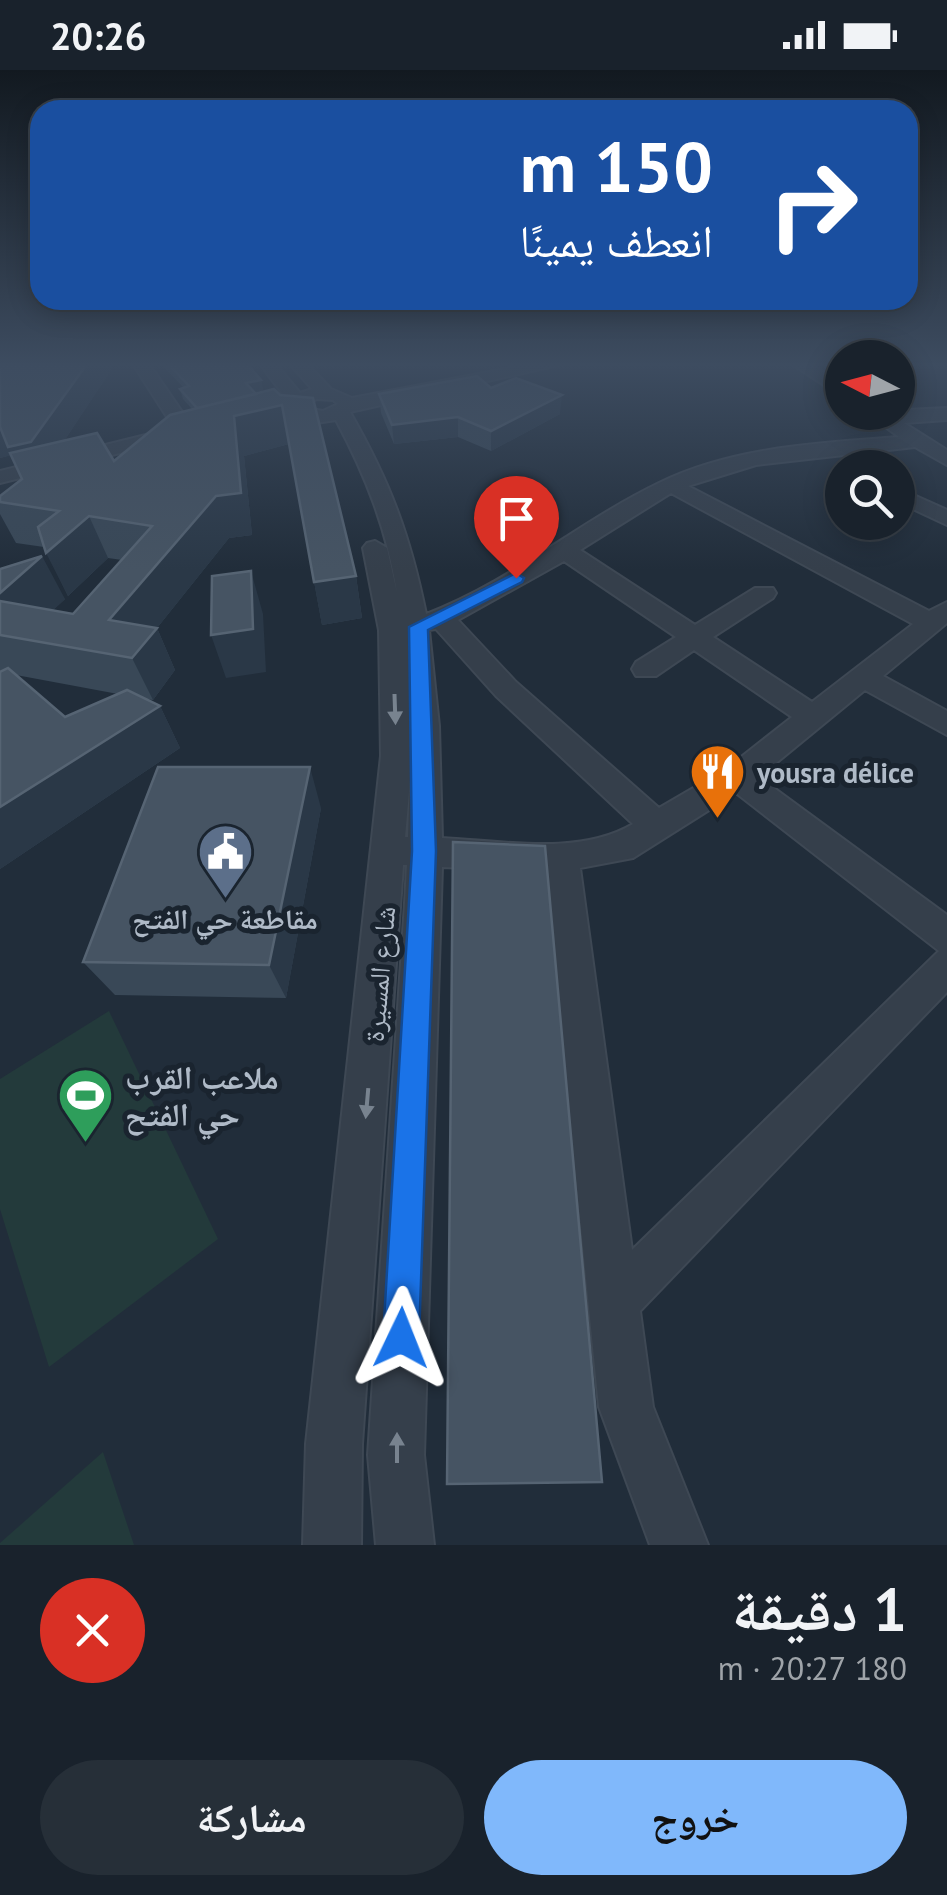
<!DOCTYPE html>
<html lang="ar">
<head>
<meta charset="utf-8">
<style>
  :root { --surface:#19222c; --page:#262f38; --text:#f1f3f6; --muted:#9fa4a9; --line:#373f48; --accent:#80b8fb }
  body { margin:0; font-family:"PT Sans","Noto Naskh Arabic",sans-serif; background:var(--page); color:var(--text); direction:rtl; height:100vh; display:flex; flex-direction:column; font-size:38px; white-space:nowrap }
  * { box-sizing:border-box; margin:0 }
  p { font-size:32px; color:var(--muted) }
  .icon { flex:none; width:55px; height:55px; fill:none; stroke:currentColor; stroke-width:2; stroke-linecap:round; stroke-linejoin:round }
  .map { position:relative; height:1475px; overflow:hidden; direction:ltr }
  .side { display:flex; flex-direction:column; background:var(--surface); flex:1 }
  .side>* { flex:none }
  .hud { position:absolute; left:30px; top:30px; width:888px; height:210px; border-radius:30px; box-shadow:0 5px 25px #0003,0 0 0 2px var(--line); direction:rtl; background:#1a4fa0; color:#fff; overflow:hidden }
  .needle { width:65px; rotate:276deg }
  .fabs { position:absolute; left:825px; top:270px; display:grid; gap:20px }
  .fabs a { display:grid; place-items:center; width:90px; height:90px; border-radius:50%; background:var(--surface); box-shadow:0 5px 25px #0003,0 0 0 2px var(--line); font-size:50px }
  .pin { position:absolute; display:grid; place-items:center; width:85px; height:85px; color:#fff; margin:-102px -42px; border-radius:50% 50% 50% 0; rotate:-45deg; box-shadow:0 0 10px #0007 }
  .pin .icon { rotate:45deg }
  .me { position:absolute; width:110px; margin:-55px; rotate:2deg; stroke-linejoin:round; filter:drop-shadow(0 0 8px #0008) }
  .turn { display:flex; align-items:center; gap:35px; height:210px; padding:0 40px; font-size:45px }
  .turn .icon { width:130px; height:130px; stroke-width:2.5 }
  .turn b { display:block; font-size:70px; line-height:85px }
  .round { display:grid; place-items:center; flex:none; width:105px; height:105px; border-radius:52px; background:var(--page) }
  .overview { display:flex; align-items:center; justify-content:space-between; height:170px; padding:0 40px }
  h1 { font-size:60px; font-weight:700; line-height:75px }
  .action { display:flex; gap:20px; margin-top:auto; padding:20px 40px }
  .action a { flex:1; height:115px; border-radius:60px; background:var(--accent); color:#111; font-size:40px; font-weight:700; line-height:115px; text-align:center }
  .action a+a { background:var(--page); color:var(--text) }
  .status { display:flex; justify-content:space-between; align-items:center; height:70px; padding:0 50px; background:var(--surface); direction:ltr }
  .status svg { height:28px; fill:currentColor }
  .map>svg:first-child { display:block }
  .green { fill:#233a3b }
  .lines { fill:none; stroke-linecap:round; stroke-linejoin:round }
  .minor-casing { stroke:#3e4854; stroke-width:4 }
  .minor { fill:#353f4b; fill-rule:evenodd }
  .wall { fill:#394857; fill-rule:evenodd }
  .shaded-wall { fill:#2a3847 }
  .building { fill:#465463; stroke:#566473; stroke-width:2.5 }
  .oneway { fill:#78838f }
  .route { fill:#1a73e8; stroke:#114b97; stroke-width:2.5 }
  .labels { text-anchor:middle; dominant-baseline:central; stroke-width:10; stroke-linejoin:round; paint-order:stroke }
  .poi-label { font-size:28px; font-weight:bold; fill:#afbac7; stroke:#1a242f; text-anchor:start }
  .street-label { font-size:28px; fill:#afbac7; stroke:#1a242f }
  .near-poi-label { font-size:32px; font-weight:bold; fill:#afbac7; stroke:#1a242f; text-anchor:start }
</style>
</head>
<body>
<div class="status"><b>20:26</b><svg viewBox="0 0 49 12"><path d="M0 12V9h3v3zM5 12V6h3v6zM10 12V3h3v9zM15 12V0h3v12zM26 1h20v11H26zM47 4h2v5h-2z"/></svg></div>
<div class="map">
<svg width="947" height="1475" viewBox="0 0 947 1475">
  <rect width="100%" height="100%" fill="#212d3a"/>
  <path class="green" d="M 109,941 L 218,1169 L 49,1297 L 0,1139 L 0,1009 Z
    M 103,1382 L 134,1475 L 0,1475 L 0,1473 Z"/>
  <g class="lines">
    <defs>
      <path id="minor" d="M 133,294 L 149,294 L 202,371 L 199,375 L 185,375 L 180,368 L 0,413 L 0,401 L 174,358 Z
        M 260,294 L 276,294 L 300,323 L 312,319 L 290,294 L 307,294 L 331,319 L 352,328 L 531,294 L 563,294 L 350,342 C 390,412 410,465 426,544 C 511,512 578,452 659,413 C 732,377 819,373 899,367 L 865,342 L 947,338 L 947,350 L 904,353 L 947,380 L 947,395 L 915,377 L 756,395 L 688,416 L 929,541 L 947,532 L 947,553 L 883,606 L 947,641 L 947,665 L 865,620 L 759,707 L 947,845 L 947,922 L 640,1241 L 653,1337 L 708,1475 L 650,1475 L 599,1337 L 545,801 L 442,797 L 424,1385 L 434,1475 L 376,1475 L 368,1385 L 405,833 L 407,795 L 403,795 L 362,1374 L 361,1475 L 303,1475 L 306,1374 L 381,686 L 379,560 L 363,478 L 367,473 L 375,471 L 387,478 L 397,523 C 387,460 366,406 336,350 L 316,353 L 289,345 L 288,331 ZM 316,329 L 333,330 L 338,334 L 323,341 L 305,338 ZM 671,423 L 913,554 L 812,632 L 713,567 L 773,528 L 776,523 L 773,518 L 755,518 L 695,555 L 580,480 ZM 564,491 L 676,567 L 636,592 L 632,599 L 636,606 L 656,606 L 694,580 L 792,647 L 726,699 L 659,738 L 516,612 L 458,550 ZM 436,559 L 496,626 L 633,754 C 579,786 502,771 442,768 L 439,656 L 429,560 ZM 410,710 L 408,767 L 405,767 ZM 736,723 L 939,881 L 632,1180 L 580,798 L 633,788 Z
        M 792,294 L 811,294 L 842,315 L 842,327 Z
        M 898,418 L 947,440 L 947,455 L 898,432 Z"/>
    </defs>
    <use href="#minor" class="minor-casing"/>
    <use href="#minor" class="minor"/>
  </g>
  <path class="wall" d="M 0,294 L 115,294 L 64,371 L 114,391 L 192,339 L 183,329 L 180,319 L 184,318 L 161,294 L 247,294 L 261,310 L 263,320 L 255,322 L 256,324 L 274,319 L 356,506 L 362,548 L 322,555 L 289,374 L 244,386 L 252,465 L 229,468 L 157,558 L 175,600 L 153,630 L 145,629 L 160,636 L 180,678 L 0,799 L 0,499 L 65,529 L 53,540 L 73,544 L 122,490 L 108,488 L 68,526 L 44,477 L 16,473 L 0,444 L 0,426 L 22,409 L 11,385 L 0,388 ZM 16,605 L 118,624 L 65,647 Z
    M 491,318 L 560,344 L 491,381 L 458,367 L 394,374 L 381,343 L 379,324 Z
    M 321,738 L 286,928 L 115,925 L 83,892 Z"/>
  <path class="shaded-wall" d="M 87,294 L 115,294 L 45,400 L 12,385 L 0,388 L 0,357 Z
    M 261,310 L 263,320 L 249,324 L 246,313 Z
    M 562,325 L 560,344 L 491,381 L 491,361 Z
    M 282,335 L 289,374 L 244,386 L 252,465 L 229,468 L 157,558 L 175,600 L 153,630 L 132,588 L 109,550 L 205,347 Z
    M 458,347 L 458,367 L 394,374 L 392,355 Z
    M 89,446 L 108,488 L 68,526 L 46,483 Z
    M 42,486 L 65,529 L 23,569 L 0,542 L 0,523 Z
    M 251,501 L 263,544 L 266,602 L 226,608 L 211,565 Z
    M 356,506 L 362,548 L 322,555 L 314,512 Z
    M 160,636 L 180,678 L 0,799 L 0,737 Z
    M 310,697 L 321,738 L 286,928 L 269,895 Z"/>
  <path class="building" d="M 0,294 L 87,294 L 31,372 L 8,377 L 0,357 Z
    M 168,294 L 247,294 L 261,310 L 246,313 L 256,324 L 197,338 L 180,319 L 189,316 Z
    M 477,306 L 491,318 L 516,308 L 562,325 L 491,361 L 458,347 L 392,355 L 379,324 Z
    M 274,319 L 280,325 L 313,328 L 356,506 L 314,512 L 282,335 L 234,346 L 241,423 L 216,426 L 109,550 L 157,558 L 132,588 L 0,565 L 0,531 L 73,544 L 152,456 L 89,446 L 46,483 L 38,457 L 59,441 L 0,432 L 0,426 L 22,409 L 10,383 L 97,363 L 114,391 L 170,345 Z
    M 42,486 L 0,523 L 0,499 Z
    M 251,501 L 253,559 L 211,565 L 212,506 Z
    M 8,598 L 65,647 L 127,620 L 160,636 L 0,737 L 0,602 Z
    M 158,697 L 310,697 L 269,895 L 83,892 Z
    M 453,772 L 545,776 L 602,1412 L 447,1414 Z"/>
  <defs><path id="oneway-solid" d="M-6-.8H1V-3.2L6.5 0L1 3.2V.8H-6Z" transform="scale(2.5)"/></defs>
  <g class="oneway">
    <use href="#oneway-solid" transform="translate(395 639) rotate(88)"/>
    <use href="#oneway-solid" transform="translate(367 1033) rotate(95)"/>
    <use href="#oneway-solid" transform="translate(397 1378) rotate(-90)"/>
  </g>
  <linearGradient id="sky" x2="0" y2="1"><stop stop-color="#121920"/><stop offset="0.59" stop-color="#3d4c60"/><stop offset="1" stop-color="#3d4c60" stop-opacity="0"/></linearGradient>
  <rect width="947" height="500" fill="url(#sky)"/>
  <path class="route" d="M 516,503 L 524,508 L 522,512 L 428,560 L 436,781 L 419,1268 L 414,1281 L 401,1287 L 388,1281 L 383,1268 L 412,781 L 409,557 Z"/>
  <defs>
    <symbol id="restaurant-pin" viewBox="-11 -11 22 30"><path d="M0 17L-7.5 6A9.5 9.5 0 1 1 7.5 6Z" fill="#e8710a" stroke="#1a242f"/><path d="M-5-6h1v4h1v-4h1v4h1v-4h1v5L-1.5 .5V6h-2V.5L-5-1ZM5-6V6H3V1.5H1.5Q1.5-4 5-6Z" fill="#fff"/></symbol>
    <symbol id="civic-pin" viewBox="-11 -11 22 30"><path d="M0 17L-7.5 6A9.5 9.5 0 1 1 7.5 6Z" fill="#5c6f8a" stroke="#1a242f"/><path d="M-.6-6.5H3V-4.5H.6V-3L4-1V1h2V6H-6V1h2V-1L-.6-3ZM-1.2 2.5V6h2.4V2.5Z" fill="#fff"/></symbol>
    <symbol id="stadium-pin" viewBox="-11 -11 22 30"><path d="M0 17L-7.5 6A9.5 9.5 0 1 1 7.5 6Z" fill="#2e9e5b" stroke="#1a242f"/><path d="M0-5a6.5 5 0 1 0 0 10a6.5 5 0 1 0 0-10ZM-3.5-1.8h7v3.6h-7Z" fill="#fff"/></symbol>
  </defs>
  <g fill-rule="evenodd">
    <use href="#restaurant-pin" x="686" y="670" width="63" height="86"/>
    <use href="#civic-pin" x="194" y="750" width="63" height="86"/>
    <use href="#stadium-pin" x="54" y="994" width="63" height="86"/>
  </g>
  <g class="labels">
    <g class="poi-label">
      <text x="757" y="702">yousra délice</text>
      <text x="225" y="848" text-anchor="middle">مقاطعة حي الفتح</text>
    </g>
    <g class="street-label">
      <text transform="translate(379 904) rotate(-85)">شارع المسيرة</text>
    </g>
    <g class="near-poi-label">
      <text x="125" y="1007">ملاعب القرب<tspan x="125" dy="37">حي الفتح</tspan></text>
    </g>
  </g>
</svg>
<div class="fabs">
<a><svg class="needle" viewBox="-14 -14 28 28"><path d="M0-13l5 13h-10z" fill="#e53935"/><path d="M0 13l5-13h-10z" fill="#9fa4a9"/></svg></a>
<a><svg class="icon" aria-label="search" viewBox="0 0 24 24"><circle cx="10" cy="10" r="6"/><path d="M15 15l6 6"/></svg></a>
</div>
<div class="pin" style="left:516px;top:508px;background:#d93025"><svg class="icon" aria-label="arrive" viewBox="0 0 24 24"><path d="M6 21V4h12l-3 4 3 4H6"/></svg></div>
<svg class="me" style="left:401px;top:1268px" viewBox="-20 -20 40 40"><path d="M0-17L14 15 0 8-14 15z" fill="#1a73e8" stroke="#fff" stroke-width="4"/></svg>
<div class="hud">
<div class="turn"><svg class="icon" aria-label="right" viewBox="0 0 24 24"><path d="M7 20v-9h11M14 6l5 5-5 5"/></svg><div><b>150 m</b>انعطف يمينًا</div></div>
</div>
</div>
<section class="side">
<div class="overview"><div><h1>1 دقيقة</h1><p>180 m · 20:27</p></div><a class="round" style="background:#d93025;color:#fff"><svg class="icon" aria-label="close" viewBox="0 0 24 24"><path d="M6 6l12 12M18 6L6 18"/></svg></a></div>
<div class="action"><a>خروج</a><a>مشاركة</a></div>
</section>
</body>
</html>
